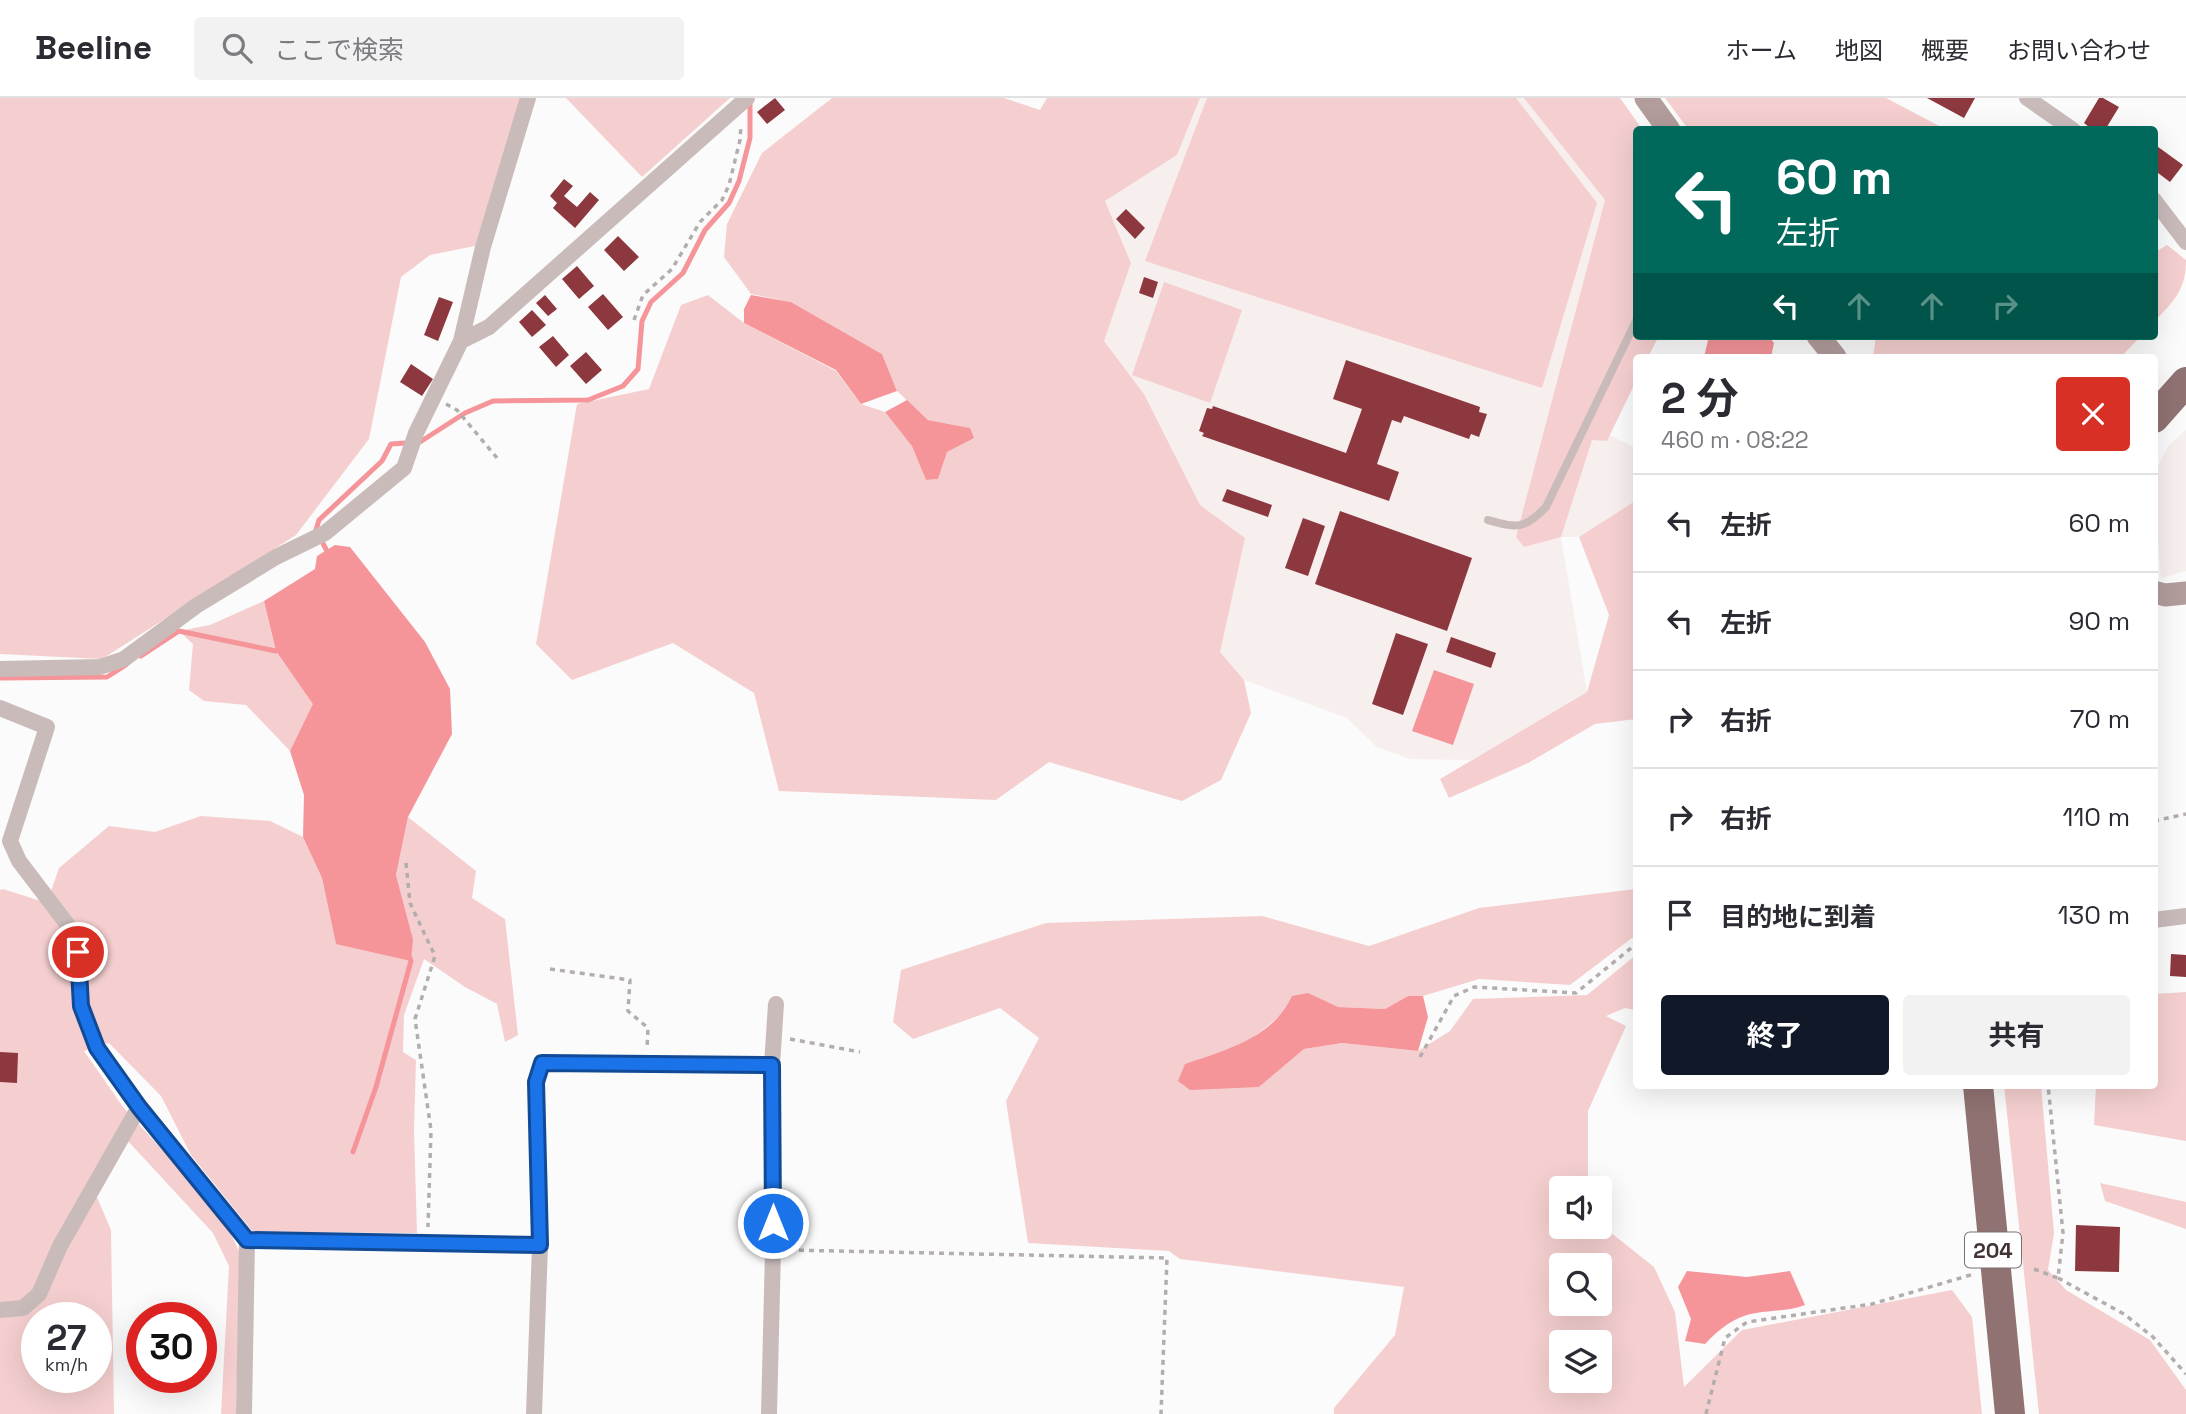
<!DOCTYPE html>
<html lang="ja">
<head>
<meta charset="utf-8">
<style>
  :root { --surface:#fff; --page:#f2f2f3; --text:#2b2b33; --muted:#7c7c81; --line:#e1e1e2; --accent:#111827 }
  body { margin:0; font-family:"Space Grotesk","Noto Sans JP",sans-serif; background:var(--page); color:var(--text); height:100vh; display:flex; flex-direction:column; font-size:26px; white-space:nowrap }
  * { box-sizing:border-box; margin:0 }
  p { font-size:23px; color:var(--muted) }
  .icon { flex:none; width:38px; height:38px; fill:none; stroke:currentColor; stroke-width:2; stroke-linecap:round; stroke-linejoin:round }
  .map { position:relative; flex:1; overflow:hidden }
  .side { position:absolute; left:1633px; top:256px; width:525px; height:735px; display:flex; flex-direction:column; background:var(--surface); border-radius:7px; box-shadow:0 7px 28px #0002 }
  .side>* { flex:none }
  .guide { position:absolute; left:1633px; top:28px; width:525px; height:214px; border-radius:7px; box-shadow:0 7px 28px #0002; background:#00695c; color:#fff; overflow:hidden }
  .tools { position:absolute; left:1549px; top:1078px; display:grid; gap:14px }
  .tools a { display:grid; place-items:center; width:63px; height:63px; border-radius:7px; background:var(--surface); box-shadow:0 7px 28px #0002; font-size:35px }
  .speed { position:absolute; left:21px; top:1204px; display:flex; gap:14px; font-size:35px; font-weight:700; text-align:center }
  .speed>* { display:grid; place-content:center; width:91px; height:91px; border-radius:50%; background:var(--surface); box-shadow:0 7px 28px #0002; line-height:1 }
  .speed small { font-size:18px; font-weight:400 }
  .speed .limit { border:10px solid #d22; background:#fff; color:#111 }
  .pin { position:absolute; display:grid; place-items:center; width:60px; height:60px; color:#fff; margin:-30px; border:4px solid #fff; border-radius:50%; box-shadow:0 2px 7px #0007 }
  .me { position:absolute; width:77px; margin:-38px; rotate:0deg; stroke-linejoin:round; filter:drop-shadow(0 0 5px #0008) }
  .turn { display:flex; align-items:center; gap:24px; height:147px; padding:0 28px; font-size:32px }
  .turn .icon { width:91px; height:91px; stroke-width:2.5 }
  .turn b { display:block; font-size:49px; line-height:60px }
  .lanes { display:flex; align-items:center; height:66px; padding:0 28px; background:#0003; justify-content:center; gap:35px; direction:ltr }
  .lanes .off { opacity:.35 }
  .round { display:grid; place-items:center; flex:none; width:74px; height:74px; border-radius:7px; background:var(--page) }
  .headline { display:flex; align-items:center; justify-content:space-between; height:119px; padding:0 28px }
  h1 { font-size:42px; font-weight:700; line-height:52px }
  .button { display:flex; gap:14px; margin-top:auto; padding:14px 28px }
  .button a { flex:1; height:80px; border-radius:7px; background:var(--accent); color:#fff; font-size:28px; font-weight:700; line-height:80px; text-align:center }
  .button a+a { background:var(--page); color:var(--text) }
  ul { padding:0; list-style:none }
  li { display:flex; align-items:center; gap:21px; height:98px; padding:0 28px; border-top:2px solid var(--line) }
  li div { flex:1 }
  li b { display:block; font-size:26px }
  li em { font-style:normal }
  header { display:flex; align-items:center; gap:42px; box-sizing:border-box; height:98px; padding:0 35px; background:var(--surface); border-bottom:2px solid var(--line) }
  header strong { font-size:33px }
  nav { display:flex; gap:38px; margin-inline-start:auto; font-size:24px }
  .search { width:490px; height:63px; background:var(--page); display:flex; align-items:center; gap:18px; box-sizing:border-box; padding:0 24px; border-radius:7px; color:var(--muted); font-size:26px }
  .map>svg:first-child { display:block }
  .built { fill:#f7eeee }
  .green { fill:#f5cfcf; fill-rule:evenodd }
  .water { fill:#f59599 }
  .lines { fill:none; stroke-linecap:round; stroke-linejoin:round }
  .stream { stroke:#f59599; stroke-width:5 }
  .building { fill:#8d383f }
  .path { stroke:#b3adae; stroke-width:3.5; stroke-dasharray:5 5; stroke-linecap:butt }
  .lane { stroke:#cabbbb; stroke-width:8 }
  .street { stroke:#cabbbb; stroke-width:16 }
  .secondary { stroke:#b29c9c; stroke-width:23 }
  .highway { stroke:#907272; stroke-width:30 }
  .route-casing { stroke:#114b97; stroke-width:18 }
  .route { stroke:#1a73e8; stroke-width:12 }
  .labels { text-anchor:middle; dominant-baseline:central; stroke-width:7; stroke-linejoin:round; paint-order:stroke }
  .shield { fill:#fff; stroke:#7a7071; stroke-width:2 }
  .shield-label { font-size:21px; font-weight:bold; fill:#413334 }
</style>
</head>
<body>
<header>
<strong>Beeline</strong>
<div class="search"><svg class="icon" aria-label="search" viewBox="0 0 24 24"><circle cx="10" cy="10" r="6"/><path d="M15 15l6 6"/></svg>ここで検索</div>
<nav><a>ホーム</a><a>地図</a><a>概要</a><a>お問い合わせ</a></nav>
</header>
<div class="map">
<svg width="2186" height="1316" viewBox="0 0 2186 1316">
  <rect width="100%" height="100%" fill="#fbfbfb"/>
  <path class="built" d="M 1200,0 L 1552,0 L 1636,76 L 1636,259 L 1605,335 L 1636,350 L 1635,403 L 1579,439 L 1561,439 L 1587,594 L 1471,662 L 1410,661 L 1377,649 L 1347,620 L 1244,582 L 1219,554 L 1245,440 L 1200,407 L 1144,296 L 1104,243 L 1131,165 L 1105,103 L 1177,57 Z
    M 2186,332 L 2186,473 L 2161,480 L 2157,427 L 2154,423 L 2154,377 L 2168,348 Z"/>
  <path class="green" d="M 0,0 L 521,0 L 475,148 L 430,157 L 401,179 L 369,341 L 296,437 L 102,561 L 0,556 Z
    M 566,0 L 730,0 L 642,79 Z
    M 832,0 L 1004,0 L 1040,12 L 1047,0 L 1200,0 L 1177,57 L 1105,103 L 1131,165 L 1104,243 L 1144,296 L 1200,407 L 1245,440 L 1220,554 L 1244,582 L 1251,615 L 1221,682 L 1182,703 L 1049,664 L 996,702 L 779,693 L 754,595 L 673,545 L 572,582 L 536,546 L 577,306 L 649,291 L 681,207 L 708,197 L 744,225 L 836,273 L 861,306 L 885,314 L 913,348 L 926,382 L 938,381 L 947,353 L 969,330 L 928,322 L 897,293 L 882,256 L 791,204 L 751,196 L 724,159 L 727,126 L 762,55 Z
    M 1207,0 L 1516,0 L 1597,105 L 1542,290 L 1145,163 Z
    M 1524,0 L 1620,0 L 1642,31 L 1636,32 L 1636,238 L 1659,238 L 1648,259 L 1636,259 L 1636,283 L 1607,343 L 1592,342 L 1561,439 L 1524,449 L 1516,439 L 1605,102 Z
    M 1665,0 L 1886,0 L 1945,31 L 1688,31 Z
    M 2167,147 L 2186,162 C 2186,192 2174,203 2154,224 L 2154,155 Z
    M 1164,184 L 1242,212 L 1210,305 L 1132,277 Z
    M 1876,238 L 2141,238 L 2121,259 L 1873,259 Z
    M 1636,363 L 1636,621 L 1595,626 L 1528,665 L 1449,700 L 1440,681 L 1587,594 L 1609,517 L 1579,439 L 1635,403 Z
    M 264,503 L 276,553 L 314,606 L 290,653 L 246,607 L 204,603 L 189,592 L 193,546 L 179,533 L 210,527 Z
    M 201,718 L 270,723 L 303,739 L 322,780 L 336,845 L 413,841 L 396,777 L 408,719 L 476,773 L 472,800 L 505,821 L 518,937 L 505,944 L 497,906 L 465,889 L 424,861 L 404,917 L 403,954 L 416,962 L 414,1033 L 417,1135 L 253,1134 L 191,1057 L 161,998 L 109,945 L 84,953 L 123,1009 L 221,1116 L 240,1155 L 236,1316 L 221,1316 L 229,1168 L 213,1135 L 127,1042 L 96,1097 L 111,1132 L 114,1316 L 0,1316 L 0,792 L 3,791 L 47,805 L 59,770 L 109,728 L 155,734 ZM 37,1220 L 96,1220 L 96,1279 L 37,1279 Z
    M 1636,791 L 1636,840 L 1632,840 L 1570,887 L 1479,881 L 1423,898 L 1408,898 L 1385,911 L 1338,909 L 1285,914 L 1245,946 L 1185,966 L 1259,989 L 1304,951 L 1342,945 L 1418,953 L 1450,933 L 1473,901 L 1587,897 L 1636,857 L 1636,912 L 1625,910 L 1606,918 L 1626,928 L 1588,1013 L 1588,1090 L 1561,1090 L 1561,1129 L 1600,1129 L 1600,1126 L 1654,1169 L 1675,1214 L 1684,1289 L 1742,1232 L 1952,1192 L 1972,1219 L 1982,1316 L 1334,1316 L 1334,1310 L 1395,1237 L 1404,1189 L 1180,1161 L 1169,1153 L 1028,1145 L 1006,1003 L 1039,940 L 1000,910 L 913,941 L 893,924 L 901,872 L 1046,825 L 1262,818 L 1369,848 L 1479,810 ZM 1561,1167 L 1600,1167 L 1600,1206 L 1561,1206 ZM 1561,1244 L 1600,1244 L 1600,1283 L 1561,1283 Z
    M 2186,894 L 2186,1043 L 2094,1027 L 2096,987 L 2154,987 L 2154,896 Z
    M 2004,987 L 2041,987 L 2054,1135 L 2048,1172 L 2066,1192 L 2150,1242 L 2186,1292 L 2186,1316 L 2039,1316 Z
    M 2100,1085 L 2186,1104 L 2186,1131 L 2105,1103 Z"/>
  <path class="water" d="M 751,197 L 791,204 L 882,256 L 897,293 L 861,306 L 836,272 L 744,225 L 744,211 Z
    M 1709,238 L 1768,238 L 1774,245 L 1771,259 L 1704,259 Z
    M 907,302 L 928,322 L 970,330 L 974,340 L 947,354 L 938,381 L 926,382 L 912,348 L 885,314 Z
    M 335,447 L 350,449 L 425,544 L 450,591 L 452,636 L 408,719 L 396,777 L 413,841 L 411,863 L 336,846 L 322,780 L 303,739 L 304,697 L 290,653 L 313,606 L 276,553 L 264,503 L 315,471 L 317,458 Z
    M 1434,572 L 1474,586 L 1453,647 L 1412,633 Z
    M 1308,895 L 1338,909 L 1385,911 L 1408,898 L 1423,898 L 1428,919 L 1418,953 L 1342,945 L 1304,951 L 1259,989 L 1190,992 L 1178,983 L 1185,966 C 1226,952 1273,940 1292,898 Z
    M 1687,1173 L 1747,1179 L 1790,1173 L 1805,1207 C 1789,1213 1773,1212 1756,1215 C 1735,1218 1719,1231 1705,1246 L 1685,1243 L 1691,1221 L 1678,1189 Z"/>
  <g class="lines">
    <path class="stream" d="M 329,457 L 316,432 L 319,422 L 382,363 L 391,346 L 420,344 L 465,315 L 493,303 L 588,302 L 623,288 L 638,271 L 642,223 L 651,204 L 683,175 L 705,132 L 729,105 L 739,83 L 750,40 L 750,3
      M 141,558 L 179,533 L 276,553 L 281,548
      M 0,580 L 107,579 L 126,567
      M 353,1054 L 376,989 L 411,863 L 410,860"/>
  </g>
  <path class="building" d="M 775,0 L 785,12 L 767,26 L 757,14 Z
    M 1927,0 L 1975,0 L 1964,20 Z
    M 2099,0 L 2103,0 L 2119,9 L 2105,32 L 2093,32 L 2084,25 Z
    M 2154,46 L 2183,67 L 2170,84 L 2154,72 Z
    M 564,81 L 573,88 L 564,98 L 577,109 L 590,94 L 599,102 L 575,130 L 553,110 L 557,105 L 550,98 Z
    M 1126,111 L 1145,130 L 1135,141 L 1116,121 Z
    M 618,138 L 639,159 L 624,173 L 604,152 Z
    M 577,168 L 594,188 L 579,201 L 562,181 Z
    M 1144,179 L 1158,184 L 1153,200 L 1139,195 Z
    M 603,196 L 623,219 L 608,232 L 588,209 Z
    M 545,197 L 557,211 L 548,218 L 536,205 Z
    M 439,199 L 453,204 L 438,243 L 424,237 Z
    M 532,212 L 546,227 L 532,239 L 519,224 Z
    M 553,238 L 569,257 L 556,269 L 539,249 Z
    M 586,254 L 602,272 L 586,286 L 570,268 Z
    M 1346,262 L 1480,309 L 1479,314 L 1487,316 L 1479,339 L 1471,336 L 1469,341 L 1404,318 L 1401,325 L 1392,322 L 1377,366 L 1399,374 L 1389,403 L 1202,338 L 1204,335 L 1199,333 L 1207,310 L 1212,311 L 1213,308 L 1346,355 L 1362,311 L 1333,301 Z
    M 411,266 L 433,281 L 422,298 L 400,284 Z
    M 1227,391 L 1272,407 L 1268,419 L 1222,403 Z
    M 1340,413 L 1472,460 L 1447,533 L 1315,486 Z
    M 1303,420 L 1325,428 L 1308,478 L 1285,470 Z
    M 1396,535 L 1428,546 L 1403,617 L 1372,606 Z
    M 1451,539 L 1496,555 L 1491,570 L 1446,554 Z
    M 2171,856 L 2186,857 L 2186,879 L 2170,878 Z
    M 0,954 L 18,955 L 17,985 L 0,984 Z
    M 2076,1127 L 2120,1129 L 2119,1174 L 2075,1173 Z"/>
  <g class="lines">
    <path class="path" d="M 634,222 L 643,197 L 672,171 L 700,124 L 722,102 L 729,87 L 740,42 L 741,27
      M 446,306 L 457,312 L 497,360
      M 2154,723 L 2186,716
      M 406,765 L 410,805 L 435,858 L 415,921 L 431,1032 L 428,1129
      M 550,871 L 630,882 L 628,913 L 648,930 L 647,950
      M 790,941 L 860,954
      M 1420,959 L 1454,898 L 1474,889 L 1576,895 L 1636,846
      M 789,1152 L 1167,1160 L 1161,1316
      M 2034,1171 L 2058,1180 L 2063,1135 L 2048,987
      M 2058,1180 L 2124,1216 L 2153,1239 L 2186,1276
      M 1706,1316 L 1725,1240 L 1747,1224 L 1872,1206 L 1974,1176"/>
    <path class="lane" d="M 1488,422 C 1517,430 1524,432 1546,409 L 1636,223"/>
    <path class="street" d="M 2027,0 L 2073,32
      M 2154,102 L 2186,144
      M 461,243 L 489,229 L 747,0
      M 0,571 L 100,569 L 124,561 L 196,508 L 276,459 L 325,435 L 404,370 L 416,335 L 461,243 L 483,149 L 528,0
      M 0,610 L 47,629 L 10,743 L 19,763 L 67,826 L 77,854 L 81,908 L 97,951 L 139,1009 L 247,1142 L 244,1316
      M 2154,822 L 2186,818
      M 247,1142 L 540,1147
      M 0,1212 L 23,1210 L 39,1196 L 60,1148 L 139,1009
      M 534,1316 L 540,1147 L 536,984 L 542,965 L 772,967
      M 769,1316 L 773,1152 L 772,967 L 776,906"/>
    <path class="secondary" d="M 1646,0 L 1669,32
      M 1818,238 L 1835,259
      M 2154,494 L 2165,497 L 2186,495"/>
    <path class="highway" d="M 2154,320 L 2186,284
      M 1978,987 L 2010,1316"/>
  </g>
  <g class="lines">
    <defs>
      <path id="route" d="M 78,854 L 81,908 L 97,950 L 139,1009 L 247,1142 L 540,1147 L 536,984 L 542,965 L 772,967 L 773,1125"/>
    </defs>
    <use href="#route" class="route-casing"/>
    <use href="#route" class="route"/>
  </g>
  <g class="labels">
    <rect class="shield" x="1965" y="1134.5" width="56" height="35" rx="5"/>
    <g class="shield-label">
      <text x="1993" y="1152">204</text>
    </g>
  </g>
</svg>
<div class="tools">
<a><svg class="icon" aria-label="sound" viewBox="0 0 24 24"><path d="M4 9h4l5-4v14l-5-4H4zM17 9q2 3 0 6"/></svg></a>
<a><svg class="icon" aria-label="search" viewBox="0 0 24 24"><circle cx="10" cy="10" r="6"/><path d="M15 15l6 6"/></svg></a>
<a><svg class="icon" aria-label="layers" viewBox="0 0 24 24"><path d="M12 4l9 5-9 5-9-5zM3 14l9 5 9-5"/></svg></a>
</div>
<div class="speed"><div>27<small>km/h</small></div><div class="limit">30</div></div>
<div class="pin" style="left:78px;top:854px;background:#d93025"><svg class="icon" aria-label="arrive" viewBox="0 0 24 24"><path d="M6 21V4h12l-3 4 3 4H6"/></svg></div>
<svg class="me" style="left:773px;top:1125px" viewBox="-20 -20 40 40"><circle r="17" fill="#1a73e8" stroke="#fff" stroke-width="3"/><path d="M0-11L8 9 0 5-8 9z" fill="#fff"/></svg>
<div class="guide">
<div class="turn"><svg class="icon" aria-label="left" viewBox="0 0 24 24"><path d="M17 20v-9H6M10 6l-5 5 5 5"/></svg><div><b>60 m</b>左折</div></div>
<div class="lanes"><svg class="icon" aria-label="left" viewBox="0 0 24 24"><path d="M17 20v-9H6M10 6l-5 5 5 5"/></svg><svg class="icon off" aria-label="ahead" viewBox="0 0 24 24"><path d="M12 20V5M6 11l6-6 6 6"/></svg><svg class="icon off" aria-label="ahead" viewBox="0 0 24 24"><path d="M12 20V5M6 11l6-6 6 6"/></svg><svg class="icon off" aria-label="right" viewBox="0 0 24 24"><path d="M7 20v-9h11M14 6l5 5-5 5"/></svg></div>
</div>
<section class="side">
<div class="headline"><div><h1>2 分</h1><p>460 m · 08:22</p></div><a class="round" style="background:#d93025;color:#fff"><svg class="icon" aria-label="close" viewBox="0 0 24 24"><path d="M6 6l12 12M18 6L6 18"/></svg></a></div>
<ul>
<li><svg class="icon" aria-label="left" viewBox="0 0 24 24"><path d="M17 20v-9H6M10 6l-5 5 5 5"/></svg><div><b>左折</b></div><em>60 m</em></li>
<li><svg class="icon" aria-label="left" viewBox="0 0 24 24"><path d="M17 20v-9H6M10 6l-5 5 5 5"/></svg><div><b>左折</b></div><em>90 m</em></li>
<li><svg class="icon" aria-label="right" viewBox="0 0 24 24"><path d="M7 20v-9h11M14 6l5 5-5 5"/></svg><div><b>右折</b></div><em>70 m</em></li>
<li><svg class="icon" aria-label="right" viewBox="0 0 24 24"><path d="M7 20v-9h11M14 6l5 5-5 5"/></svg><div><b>右折</b></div><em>110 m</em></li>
<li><svg class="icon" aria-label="arrive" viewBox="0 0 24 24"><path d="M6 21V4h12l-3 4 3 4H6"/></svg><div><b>目的地に到着</b></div><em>130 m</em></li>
</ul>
<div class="button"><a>終了</a><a>共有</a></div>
</section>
</div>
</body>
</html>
